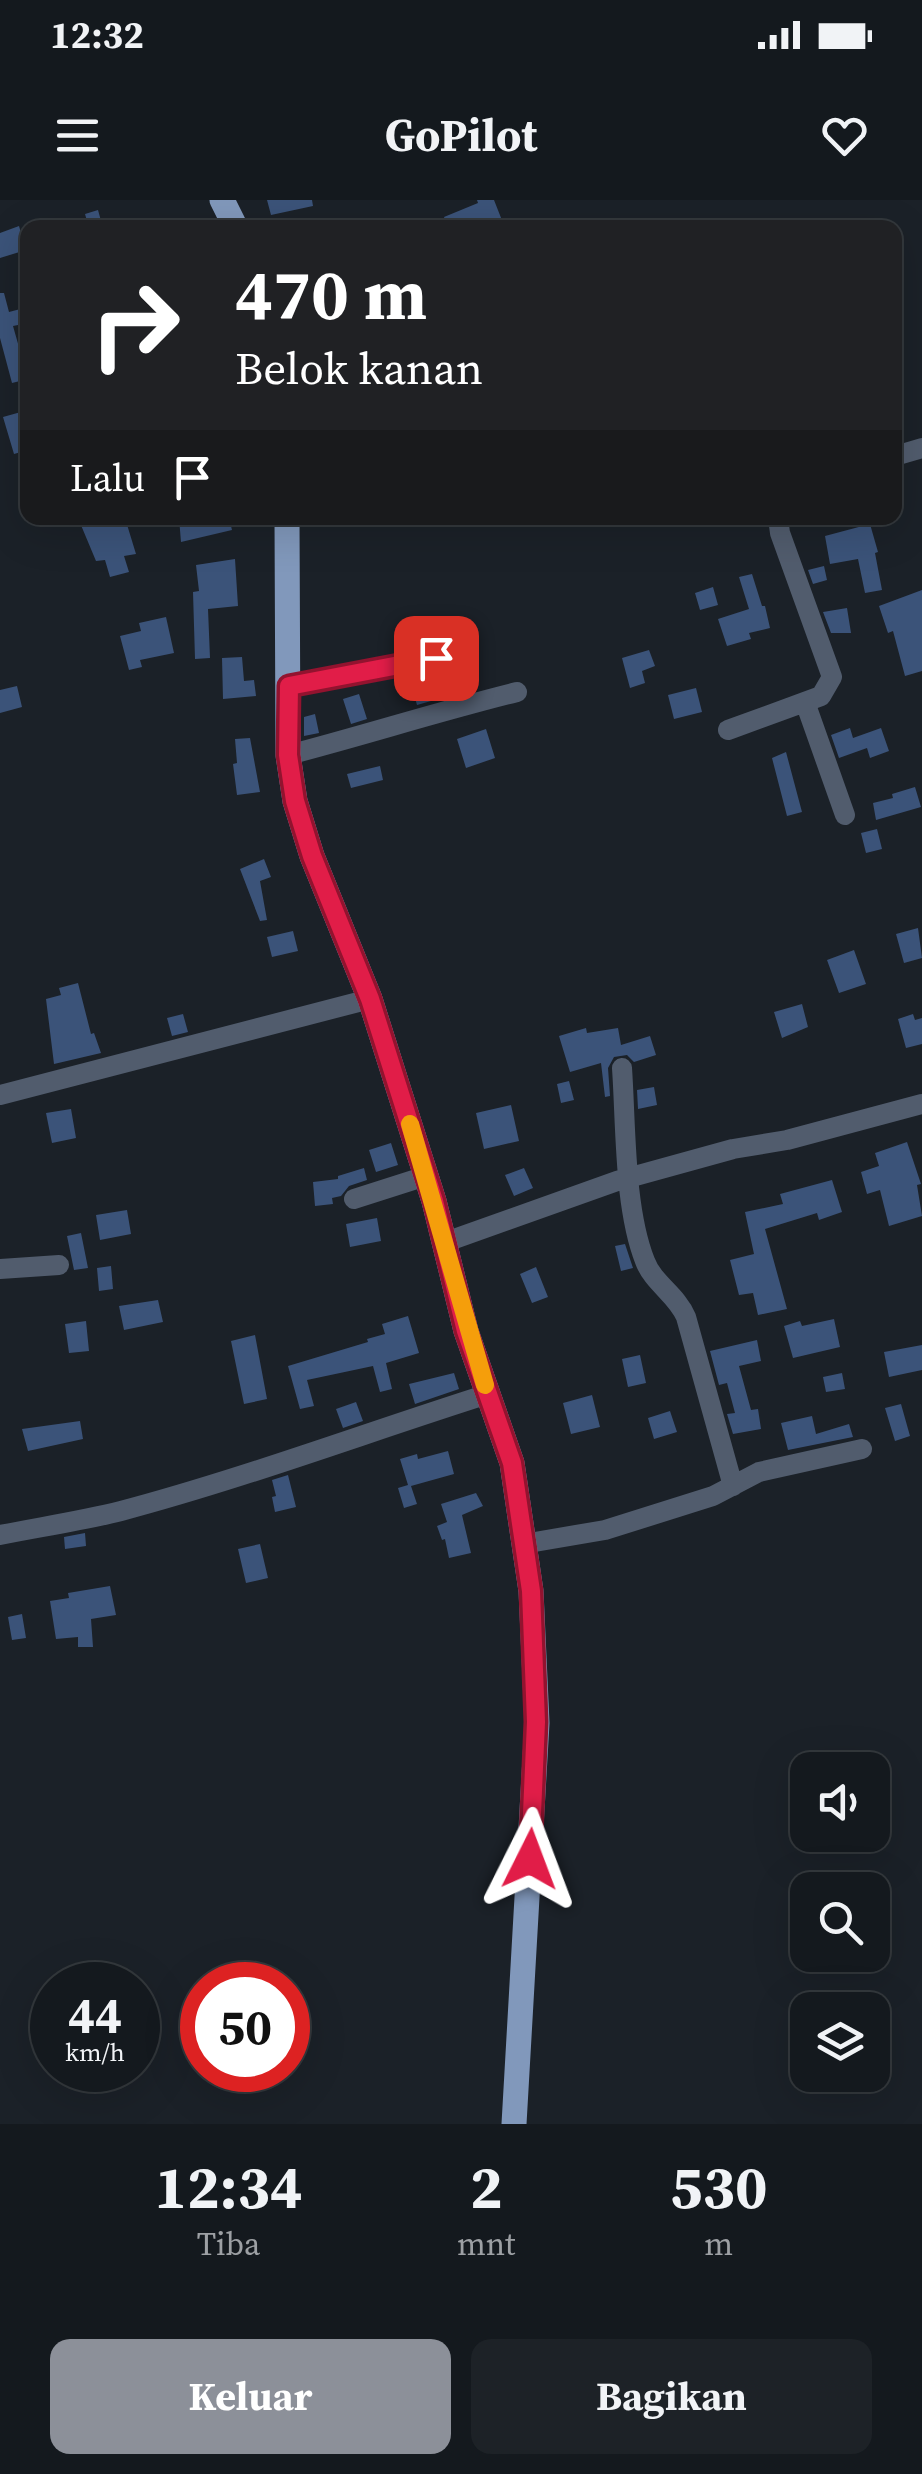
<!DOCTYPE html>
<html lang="id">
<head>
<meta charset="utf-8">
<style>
  :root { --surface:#14191e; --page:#1d2227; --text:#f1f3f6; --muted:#9da0a4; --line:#33383c; --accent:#8c9099 }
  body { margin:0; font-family:"Source Serif 4",serif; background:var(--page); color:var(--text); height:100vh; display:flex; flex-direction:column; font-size:38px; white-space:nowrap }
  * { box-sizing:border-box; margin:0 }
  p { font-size:32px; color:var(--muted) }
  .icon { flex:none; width:55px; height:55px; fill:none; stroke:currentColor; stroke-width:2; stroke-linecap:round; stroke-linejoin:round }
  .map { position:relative; height:1924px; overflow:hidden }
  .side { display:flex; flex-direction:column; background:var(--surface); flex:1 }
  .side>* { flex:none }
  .guide { position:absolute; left:20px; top:20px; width:882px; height:305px; border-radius:20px; box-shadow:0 10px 40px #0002,0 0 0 2px var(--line); background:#202124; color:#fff; overflow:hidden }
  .tools { position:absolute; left:790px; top:1552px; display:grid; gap:20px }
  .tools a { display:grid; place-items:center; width:100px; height:100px; border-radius:20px; background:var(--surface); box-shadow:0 10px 40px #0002,0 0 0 2px var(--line); font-size:50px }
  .speed { position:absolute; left:30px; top:1762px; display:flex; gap:20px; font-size:50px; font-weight:700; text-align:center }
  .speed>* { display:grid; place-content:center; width:130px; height:130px; border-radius:50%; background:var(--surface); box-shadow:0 10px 40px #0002,0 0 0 2px var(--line); line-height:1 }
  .speed small { font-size:25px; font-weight:400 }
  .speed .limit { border:15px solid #d22; background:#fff; color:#111 }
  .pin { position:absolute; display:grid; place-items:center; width:85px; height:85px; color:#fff; margin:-42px; border-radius:20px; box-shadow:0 5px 15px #0006 }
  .me { position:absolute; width:110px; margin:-55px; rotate:3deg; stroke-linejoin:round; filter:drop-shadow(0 0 8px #0008) }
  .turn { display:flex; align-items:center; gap:35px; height:210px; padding:0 50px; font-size:45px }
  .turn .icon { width:130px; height:130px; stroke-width:2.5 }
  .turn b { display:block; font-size:70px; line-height:85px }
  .then { display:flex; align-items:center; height:95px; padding:0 50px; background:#0003; gap:20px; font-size:38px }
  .eta { display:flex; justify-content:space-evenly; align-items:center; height:170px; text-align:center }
  .eta b { font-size:60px; font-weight:700; line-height:70px }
  .action { display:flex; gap:20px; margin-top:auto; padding:20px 50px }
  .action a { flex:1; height:115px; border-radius:20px; background:var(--accent); color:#fff; font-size:40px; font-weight:700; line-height:115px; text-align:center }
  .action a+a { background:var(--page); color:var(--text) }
  .status { display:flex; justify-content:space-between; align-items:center; height:70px; padding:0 50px; background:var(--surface); direction:ltr }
  .status svg { height:28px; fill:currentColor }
  header { display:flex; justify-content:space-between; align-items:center; height:130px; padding:0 50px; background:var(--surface); font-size:45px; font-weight:700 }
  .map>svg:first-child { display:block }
  .building { fill:#3b5379 }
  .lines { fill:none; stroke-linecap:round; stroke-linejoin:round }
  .minor { stroke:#515c6d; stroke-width:20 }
  .major { stroke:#8198bb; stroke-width:25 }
  .route-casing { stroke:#92132f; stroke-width:25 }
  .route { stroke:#e11d48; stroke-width:18 }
  .slow { stroke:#f59e0b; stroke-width:18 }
</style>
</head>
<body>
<div class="status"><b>12:32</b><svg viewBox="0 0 49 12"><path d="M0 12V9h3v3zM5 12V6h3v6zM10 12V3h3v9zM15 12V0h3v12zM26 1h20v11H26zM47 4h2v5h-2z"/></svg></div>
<header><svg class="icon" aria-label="menu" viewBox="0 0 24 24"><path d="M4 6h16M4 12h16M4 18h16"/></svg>GoPilot<svg class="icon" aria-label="heart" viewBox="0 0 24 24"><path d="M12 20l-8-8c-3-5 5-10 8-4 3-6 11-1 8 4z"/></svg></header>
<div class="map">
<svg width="922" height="1924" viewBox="0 0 922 1924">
  <rect width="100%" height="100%" fill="#1b2128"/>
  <path class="building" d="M 267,0 L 312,0 L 313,6 L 271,15 Z
    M 477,0 L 494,0 L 505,28 L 448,28 L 444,17 L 478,3 Z
    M 98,10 L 103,28 L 89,28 L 85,14 Z
    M 19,26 L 26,50 L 0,58 L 0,33 Z
    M 0,93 L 4,93 L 9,112 L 28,107 L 28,123 L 13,126 L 28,179 L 12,183 L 0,138 Z
    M 28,210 L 28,250 L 14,254 L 3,217 Z
    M 78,318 L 125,318 L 136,354 L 124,356 L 129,372 L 110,377 L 105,360 L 96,361 Z
    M 179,318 L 229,318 L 232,330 L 181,342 Z
    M 870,324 L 878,352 L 875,353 L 882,390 L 865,393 L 858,359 L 830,364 L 825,336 Z
    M 235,359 L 238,406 L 208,409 L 210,458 L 195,459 L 193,392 L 199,391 L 196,365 Z
    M 824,366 L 827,380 L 813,384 L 808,370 Z
    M 752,374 L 762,406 L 765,406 L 770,428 L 749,433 L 751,439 L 727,446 L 718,419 L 749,409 L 739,377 Z
    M 713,387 L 718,405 L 700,410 L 695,393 Z
    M 922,390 L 922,471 L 905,476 L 893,431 L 888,433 L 879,406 Z
    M 847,408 L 851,433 L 831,433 L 823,412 Z
    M 166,417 L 174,453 L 140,460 L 142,467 L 129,470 L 120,436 L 141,431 L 139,423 Z
    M 649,450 L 655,466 L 642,471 L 645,483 L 630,488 L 622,458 Z
    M 242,457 L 244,481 L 254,480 L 256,496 L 223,499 L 222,458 Z
    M 466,467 L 473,489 L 417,505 L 409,477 L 428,474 L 429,479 Z
    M 17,486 L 22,507 L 0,513 L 0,490 Z
    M 696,488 L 702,512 L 674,519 L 668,495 Z
    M 359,494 L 367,519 L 351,524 L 343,499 Z
    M 315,514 L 319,533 L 304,536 L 304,517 Z
    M 850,528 L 853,538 L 881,528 L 889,551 L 870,558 L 867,548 L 839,558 L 831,535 Z
    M 486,529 L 495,558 L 466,568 L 457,539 Z
    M 250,538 L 260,592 L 237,595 L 233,564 L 237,563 L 235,539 Z
    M 786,552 L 802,612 L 787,616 L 772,558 Z
    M 380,566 L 383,580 L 351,588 L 347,574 Z
    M 915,587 L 921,607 L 876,620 L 873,603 L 893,598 L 892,594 Z
    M 877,629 L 882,649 L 866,653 L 861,633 Z
    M 264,659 L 271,677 L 260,681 L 267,720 L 260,721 L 240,669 Z
    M 918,728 L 922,758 L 904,763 L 896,734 Z
    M 293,731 L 298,751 L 272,757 L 267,737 Z
    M 854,750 L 866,784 L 839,793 L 827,760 Z
    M 78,783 L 91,834 L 94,833 L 101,853 L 54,864 L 46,799 L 61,795 L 59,788 Z
    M 802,804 L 808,827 L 782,838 L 774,812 Z
    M 183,814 L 188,832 L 172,836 L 167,818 Z
    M 913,814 L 915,820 L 922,818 L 922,844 L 906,848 L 898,819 Z
    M 586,828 L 587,833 L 618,828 L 621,845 L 650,836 L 656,855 L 634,862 L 627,855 L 614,857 L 608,868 L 610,896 L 605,897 L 601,863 L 570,872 L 559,836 Z
    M 569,881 L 574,900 L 561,903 L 557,884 Z
    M 654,887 L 657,905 L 638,909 L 637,890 Z
    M 511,905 L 519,941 L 484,949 L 476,913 Z
    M 71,909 L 76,938 L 52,943 L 46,913 Z
    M 907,942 L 921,984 L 917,985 L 922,1016 L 889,1026 L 880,990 L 867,994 L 861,972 L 879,966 L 875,953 Z
    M 391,943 L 398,965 L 376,972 L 369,950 Z
    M 364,968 L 367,980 L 349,986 L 341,996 L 332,998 L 333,1004 L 315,1006 L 313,982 L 338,979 L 338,976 Z
    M 524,968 L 533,988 L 514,996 L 505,975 Z
    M 832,980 L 842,1012 L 819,1020 L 817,1013 L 765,1029 L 787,1109 L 758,1115 L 753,1093 L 739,1095 L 730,1060 L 754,1054 L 745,1012 L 783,1004 L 780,994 Z
    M 127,1010 L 131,1034 L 100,1040 L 96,1015 Z
    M 377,1018 L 381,1041 L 350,1047 L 346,1024 Z
    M 81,1033 L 88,1068 L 74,1070 L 67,1036 Z
    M 625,1044 L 633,1068 L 621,1071 L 615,1046 Z
    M 111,1066 L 113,1089 L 99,1091 L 97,1068 Z
    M 536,1067 L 548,1097 L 532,1103 L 520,1074 Z
    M 158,1100 L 163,1122 L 124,1130 L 119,1106 Z
    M 408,1116 L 419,1153 L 386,1163 L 392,1189 L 380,1192 L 373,1166 L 307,1180 L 314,1206 L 300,1209 L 288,1166 L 368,1142 L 367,1139 L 385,1134 L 382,1124 Z
    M 834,1119 L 840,1147 L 793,1158 L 784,1126 L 800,1121 L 802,1126 Z
    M 86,1121 L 89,1151 L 69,1153 L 65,1124 Z
    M 255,1135 L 267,1199 L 244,1204 L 231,1141 Z
    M 757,1140 L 761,1161 L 739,1166 L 751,1210 L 758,1209 L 761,1229 L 733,1234 L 727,1214 L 735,1213 L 727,1183 L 719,1185 L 710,1151 Z
    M 922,1145 L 922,1170 L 889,1177 L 884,1152 Z
    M 640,1155 L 646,1183 L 628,1187 L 622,1159 Z
    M 454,1173 L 459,1189 L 415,1204 L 409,1184 Z
    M 842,1173 L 845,1189 L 826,1192 L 823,1177 Z
    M 592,1195 L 600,1227 L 571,1234 L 563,1203 Z
    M 356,1202 L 363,1221 L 343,1228 L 336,1209 Z
    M 901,1204 L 910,1236 L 895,1241 L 885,1208 Z
    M 670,1211 L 677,1232 L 654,1239 L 648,1218 Z
    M 812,1216 L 816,1234 L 849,1224 L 853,1237 L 788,1250 L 781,1223 Z
    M 80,1221 L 83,1239 L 28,1251 L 22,1229 Z
    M 448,1251 L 454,1274 L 411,1286 L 417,1304 L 404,1308 L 398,1288 L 408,1285 L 400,1259 L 417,1254 L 418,1259 Z
    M 288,1275 L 296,1307 L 275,1312 L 272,1297 L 276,1296 L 272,1280 Z
    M 476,1293 L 483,1306 L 462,1315 L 471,1353 L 449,1358 L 445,1339 L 442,1340 L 437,1326 L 447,1322 L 441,1304 Z
    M 85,1333 L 86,1346 L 65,1349 L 64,1337 Z
    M 260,1344 L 268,1378 L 246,1383 L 238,1349 Z
    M 110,1386 L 116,1415 L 91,1419 L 93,1447 L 78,1447 L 78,1437 L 56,1439 L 50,1401 L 69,1398 L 68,1393 Z
    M 22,1414 L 26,1438 L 12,1440 L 8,1417 Z"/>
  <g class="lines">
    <path class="minor" d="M 895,256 L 922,248
      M 289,486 L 436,458
      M 805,502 L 845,615
      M 728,530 L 821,496 L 832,477 L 780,333 L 778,318
      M 288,555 C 365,535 440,511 517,492
      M 622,868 C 626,926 624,1008 645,1061 C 653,1083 677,1095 686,1117 L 733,1286
      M 0,895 L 370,799
      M 354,999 L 426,976
      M 443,1043 L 617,981 L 733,949 L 787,940 L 922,904
      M 0,1069 L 59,1065
      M 0,1335 C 40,1327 81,1321 121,1311 C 245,1278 365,1233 488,1194
      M 523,1344 L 605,1330 L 713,1296 L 759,1272 L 862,1249"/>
    <path class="major" d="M 222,0 L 236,28
      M 287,318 L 288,555 L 295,601 L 312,656 L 370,799 L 434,1001 L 466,1131 L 512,1263 L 531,1391 L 537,1523 L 514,1924"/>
  </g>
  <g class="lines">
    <defs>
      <path id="route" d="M 436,458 L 289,486 L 288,555 L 295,601 L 312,656 L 370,799 L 434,1001 L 466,1131 L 512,1263 L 531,1391 L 536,1522 L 530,1659"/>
    </defs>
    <use href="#route" class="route-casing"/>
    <use href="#route" class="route"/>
    <path class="slow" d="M 410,924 L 485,1185"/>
  </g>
</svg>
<div class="tools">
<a><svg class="icon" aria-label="sound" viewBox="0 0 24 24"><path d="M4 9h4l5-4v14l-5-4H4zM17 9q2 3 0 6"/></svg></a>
<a><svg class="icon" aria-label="search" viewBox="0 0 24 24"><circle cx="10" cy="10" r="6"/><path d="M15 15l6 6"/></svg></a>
<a><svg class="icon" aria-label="layers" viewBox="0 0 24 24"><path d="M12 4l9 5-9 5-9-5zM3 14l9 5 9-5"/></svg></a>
</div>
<div class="speed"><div>44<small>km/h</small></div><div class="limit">50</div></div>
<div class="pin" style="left:436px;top:458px;background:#d93025"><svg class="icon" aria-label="arrive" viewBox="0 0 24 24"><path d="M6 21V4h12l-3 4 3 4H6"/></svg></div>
<svg class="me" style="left:530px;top:1659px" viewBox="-20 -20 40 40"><path d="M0-17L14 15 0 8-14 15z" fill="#e11d48" stroke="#fff" stroke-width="4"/></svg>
<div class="guide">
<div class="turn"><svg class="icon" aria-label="right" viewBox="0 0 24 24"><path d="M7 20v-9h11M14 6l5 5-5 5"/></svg><div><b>470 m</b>Belok kanan</div></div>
<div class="then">Lalu<svg class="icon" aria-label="arrive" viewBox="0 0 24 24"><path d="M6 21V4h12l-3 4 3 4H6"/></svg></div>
</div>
</div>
<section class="side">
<div class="eta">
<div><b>12:34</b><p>Tiba</p></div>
<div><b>2</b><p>mnt</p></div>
<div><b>530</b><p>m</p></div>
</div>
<div class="action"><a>Keluar</a><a>Bagikan</a></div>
</section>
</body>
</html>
